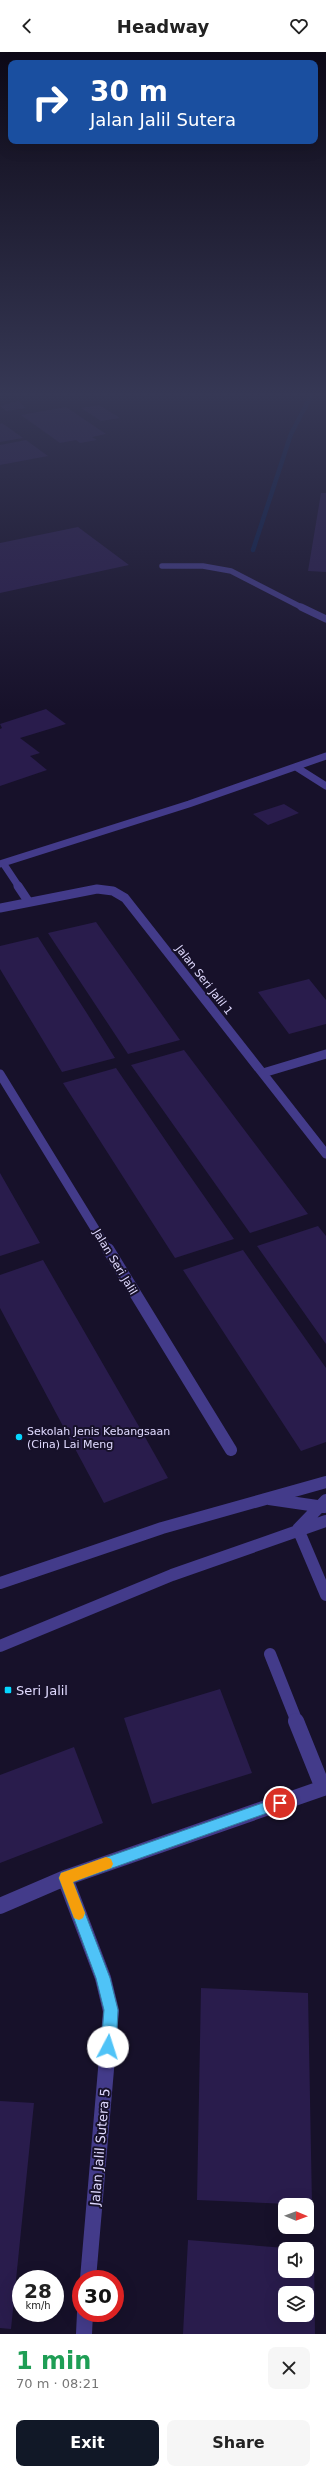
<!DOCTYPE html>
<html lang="en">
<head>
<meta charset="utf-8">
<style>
  :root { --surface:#fff; --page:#f6f6f6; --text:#222; --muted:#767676; --accent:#111827 }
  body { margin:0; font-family:"DejaVu Sans",sans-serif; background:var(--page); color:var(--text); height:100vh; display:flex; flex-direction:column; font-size:15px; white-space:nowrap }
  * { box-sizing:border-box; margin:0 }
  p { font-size:13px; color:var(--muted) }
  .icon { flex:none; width:22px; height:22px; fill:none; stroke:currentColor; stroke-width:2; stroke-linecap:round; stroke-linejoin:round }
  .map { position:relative; height:2282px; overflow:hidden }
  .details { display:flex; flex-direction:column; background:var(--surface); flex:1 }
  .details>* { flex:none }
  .guide { position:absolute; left:8px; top:8px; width:310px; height:84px; border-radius:8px; box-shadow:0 4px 16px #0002; background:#1a4fa0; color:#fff; overflow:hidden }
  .needle { width:26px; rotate:91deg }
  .tools { position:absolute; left:278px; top:2146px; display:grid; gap:8px }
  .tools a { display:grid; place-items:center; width:36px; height:36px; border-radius:8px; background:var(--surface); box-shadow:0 4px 16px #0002; font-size:20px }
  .speed { position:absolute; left:12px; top:2218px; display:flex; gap:8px; font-size:20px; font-weight:700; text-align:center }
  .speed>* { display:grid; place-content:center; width:52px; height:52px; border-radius:50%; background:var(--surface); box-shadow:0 4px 16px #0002; line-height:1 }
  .speed small { font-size:10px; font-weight:400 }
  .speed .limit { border:6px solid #d22; background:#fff; color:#111 }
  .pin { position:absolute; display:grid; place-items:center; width:34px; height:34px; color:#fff; margin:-17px; border:2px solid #fff; border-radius:50%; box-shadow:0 1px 4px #0007 }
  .me { position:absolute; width:44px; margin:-22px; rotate:5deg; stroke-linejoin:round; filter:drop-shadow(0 0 3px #0008) }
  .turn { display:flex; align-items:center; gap:14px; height:84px; padding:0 16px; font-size:18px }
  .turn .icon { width:52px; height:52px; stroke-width:2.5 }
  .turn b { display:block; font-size:28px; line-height:34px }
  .round { display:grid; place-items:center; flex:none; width:42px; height:42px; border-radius:8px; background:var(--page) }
  .head { display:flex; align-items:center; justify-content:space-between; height:68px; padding:0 16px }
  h1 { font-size:24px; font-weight:800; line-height:30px; color:#1e9e55 }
  .cta { display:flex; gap:8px; margin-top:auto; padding:8px 16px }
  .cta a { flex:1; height:46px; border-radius:8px; background:var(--accent); color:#fff; font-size:16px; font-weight:800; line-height:46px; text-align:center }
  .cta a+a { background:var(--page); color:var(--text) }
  header { display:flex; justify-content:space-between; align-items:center; height:52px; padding:0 16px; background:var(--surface); font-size:18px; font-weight:800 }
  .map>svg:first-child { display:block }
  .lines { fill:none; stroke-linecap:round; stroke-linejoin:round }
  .stream { stroke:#0a1e4a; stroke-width:4.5 }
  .building { fill:#291c4c; fill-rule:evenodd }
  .minor-far4 { stroke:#433b8a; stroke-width:5.5 }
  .minor-far3 { stroke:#433b8a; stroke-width:7 }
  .minor-far2 { stroke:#433b8a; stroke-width:9 }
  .minor-far1 { stroke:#433b8a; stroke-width:12 }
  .minor { stroke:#433b8a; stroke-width:16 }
  .route { fill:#4fc3f7; stroke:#337fa1 }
  .slow { fill:#f59e0b }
  .poi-dot { fill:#06d7ff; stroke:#17112a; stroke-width:1.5 }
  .labels { text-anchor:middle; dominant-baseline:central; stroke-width:4; stroke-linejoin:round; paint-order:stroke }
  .street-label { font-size:11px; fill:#e0daff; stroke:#17112a }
  .poi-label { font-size:11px; fill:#e0daff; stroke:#17112a; text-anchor:start }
  .near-poi-label { font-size:13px; fill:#e0daff; stroke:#17112a; text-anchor:start }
  .near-street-label { font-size:13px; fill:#e0daff; stroke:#17112a }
</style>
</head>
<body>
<header><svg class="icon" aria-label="back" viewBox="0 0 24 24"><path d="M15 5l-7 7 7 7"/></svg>Headway<svg class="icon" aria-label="heart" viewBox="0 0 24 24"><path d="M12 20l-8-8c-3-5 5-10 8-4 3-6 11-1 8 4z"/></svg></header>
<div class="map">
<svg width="326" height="2282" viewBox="0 0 326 2282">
  <rect width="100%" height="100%" fill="#17112a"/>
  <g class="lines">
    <path class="stream" d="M 253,498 L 291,382 L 313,340"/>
  </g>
  <path class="building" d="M 18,349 L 26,356 L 6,359 L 0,354 Z
    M 99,353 L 120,366 L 101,369 L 81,356 Z
    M 66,355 L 106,382 L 92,385 L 97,388 L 80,391 L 76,388 L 60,391 L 21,363 Z
    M 2,371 L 23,386 L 0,390 L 0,372 Z
    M 26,388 L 48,404 L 0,413 L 0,393 Z
    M 321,441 L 326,441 L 326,520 L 308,519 Z
    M 78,475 L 129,513 L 0,541 L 0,491 Z
    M 46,657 L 66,672 L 20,686 L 40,701 L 30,704 L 47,718 L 0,734 L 0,677 L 2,676 L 0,672 Z
    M 284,752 L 299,761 L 268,773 L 253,762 Z
    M 96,870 L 113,894 L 180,988 L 128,1002 L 48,881 Z
    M 38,885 L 88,963 L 115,1006 L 62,1020 L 0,917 L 0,894 Z
    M 309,927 L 326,948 L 326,972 L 289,982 L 258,940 Z
    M 184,998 L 255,1092 L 308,1162 L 250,1181 L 131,1013 Z
    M 116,1016 L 183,1114 L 234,1187 L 175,1206 L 63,1031 Z
    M 0,1121 L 40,1191 L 0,1204 Z
    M 318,1174 L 326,1184 L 326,1292 L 257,1194 Z
    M 243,1198 L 326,1316 L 326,1390 L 301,1399 L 183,1218 Z
    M 43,1208 L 141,1378 L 168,1426 L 104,1451 L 0,1256 L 0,1223 Z
    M 220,1637 L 252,1721 L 152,1752 L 124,1666 Z
    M 74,1695 L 103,1771 L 0,1811 L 0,1723 Z
    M 201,1936 L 308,1941 L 312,2153 L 197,2148 Z
    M 0,2049 L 34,2051 L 11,2277 L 0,2276 Z
    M 188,2188 L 285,2196 L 285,2219 L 307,2219 L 307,2198 L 314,2198 L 315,2282 L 183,2282 ZM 285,2241 L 307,2241 L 307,2263 L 285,2263 Z"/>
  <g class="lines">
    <path class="minor-far4" d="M 162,514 L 203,514 L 231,519 L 303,556"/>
    <path class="minor-far3" d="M 301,555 L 326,567
      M 296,715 L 326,734
      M 3,811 L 19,835
      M 0,812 L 189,752 L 326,704"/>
    <path class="minor-far2" d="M 18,834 L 28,849
      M 0,856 L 97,837 L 113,839 L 125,846 L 326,1102
      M 263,1021 L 326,1002
      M 0,1022 L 108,1198"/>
    <path class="minor-far1" d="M 108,1197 L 231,1398
      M 269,1447 L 324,1455
      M 326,1448 L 298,1477 L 326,1543
      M 0,1531 L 162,1476 L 326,1430
      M 0,1594 L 172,1523 L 326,1469
      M 270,1602 L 297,1670"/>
    <path class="minor" d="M 296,1669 L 323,1736
      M 65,1826 L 103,1926 L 111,1959 L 88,2227
      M 0,1854 L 65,1826 L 326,1735
      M 84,2282 L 85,2261"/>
  </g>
  <linearGradient id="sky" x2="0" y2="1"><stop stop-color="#0d0917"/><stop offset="0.52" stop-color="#363855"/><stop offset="1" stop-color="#363855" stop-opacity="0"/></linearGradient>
  <rect width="326" height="659" fill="url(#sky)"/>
  <path class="route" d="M 280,1745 L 284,1747 L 286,1751 L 284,1755 L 73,1830 L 110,1926 L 118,1958 L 116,1995 L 114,2000 L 108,2002 L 103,2000 L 101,1995 L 104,1958 L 96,1926 L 59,1826 L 61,1821 Z"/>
  <path class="slow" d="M 106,1805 L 111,1807 L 113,1812 L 111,1816 L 73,1830 L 85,1861 L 83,1866 L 79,1868 L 74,1866 L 59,1826 L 61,1821 Z"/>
  <g class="poi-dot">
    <circle cx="19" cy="1385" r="4"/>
    <rect x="4" y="1634" width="8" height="8" rx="2"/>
  </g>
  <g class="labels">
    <g class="street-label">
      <text transform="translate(204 928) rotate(52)">Jalan Seri Jalil 1</text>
      <text transform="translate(115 1210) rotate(59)">Jalan Seri Jalil</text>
    </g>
    <g class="poi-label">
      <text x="27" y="1379">Sekolah Jenis Kebangsaan<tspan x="27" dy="13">(Cina) Lai Meng</tspan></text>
    </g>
    <g class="near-poi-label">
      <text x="16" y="1638">Seri Jalil</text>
    </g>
    <g class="near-street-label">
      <text transform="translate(100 2095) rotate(-85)">Jalan Jalil Sutera 5</text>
    </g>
  </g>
</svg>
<div class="tools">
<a><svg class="needle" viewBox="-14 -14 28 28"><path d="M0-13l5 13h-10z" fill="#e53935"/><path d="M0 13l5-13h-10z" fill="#767676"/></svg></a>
<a><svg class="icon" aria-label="sound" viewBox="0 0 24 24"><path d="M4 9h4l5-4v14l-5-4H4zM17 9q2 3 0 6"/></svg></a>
<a><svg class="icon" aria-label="layers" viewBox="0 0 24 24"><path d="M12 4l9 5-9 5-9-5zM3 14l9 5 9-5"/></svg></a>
</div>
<div class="speed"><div>28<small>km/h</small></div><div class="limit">30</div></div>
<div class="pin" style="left:280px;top:1751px;background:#d93025"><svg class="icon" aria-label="arrive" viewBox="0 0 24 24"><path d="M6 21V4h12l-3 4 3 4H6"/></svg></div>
<svg class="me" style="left:108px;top:1995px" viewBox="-20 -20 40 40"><circle r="19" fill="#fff"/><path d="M0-13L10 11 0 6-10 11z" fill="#4fc3f7"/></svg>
<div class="guide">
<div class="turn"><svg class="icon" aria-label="right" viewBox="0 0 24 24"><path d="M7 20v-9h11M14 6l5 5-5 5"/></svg><div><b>30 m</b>Jalan Jalil Sutera</div></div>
</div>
</div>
<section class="details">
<div class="head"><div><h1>1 min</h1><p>70 m · 08:21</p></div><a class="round"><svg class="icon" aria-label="close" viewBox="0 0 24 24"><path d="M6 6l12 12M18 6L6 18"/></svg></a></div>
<div class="cta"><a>Exit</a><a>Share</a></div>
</section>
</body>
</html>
